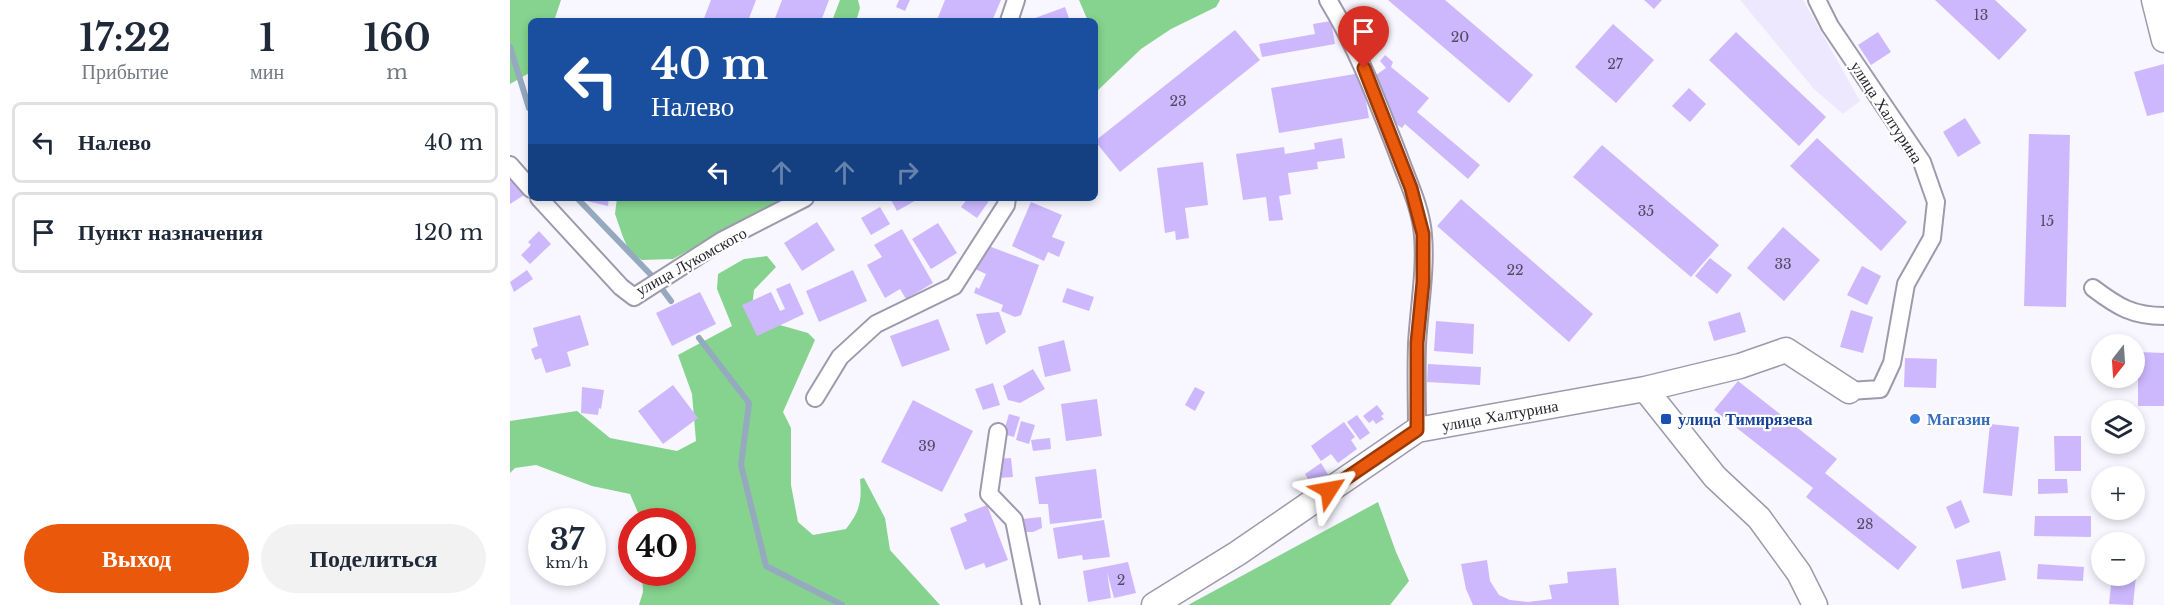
<!DOCTYPE html>
<html lang="ru">
<head>
<meta charset="utf-8">
<style>
  :root { --surface:#fff; --page:#f2f2f3; --text:#1f2937; --muted:#747a83; --line:#e0e1e3; --accent:#ea580c }
  body { margin:0; font-family:"Libre Baskerville",serif; background:var(--page); color:var(--text); height:100vh; display:flex; flex-direction:column; font-size:22px; white-space:nowrap }
  * { box-sizing:border-box; margin:0 }
  p { font-size:20px; color:var(--muted) }
  .icon { flex:none; width:33px; height:33px; fill:none; stroke:currentColor; stroke-width:2; stroke-linecap:round; stroke-linejoin:round }
  .map { position:relative; flex:1; overflow:hidden }
  .side { display:flex; flex-direction:column; background:var(--surface); width:510px }
  .side>* { flex:none }
  .guide { position:absolute; left:18px; top:18px; width:570px; height:183px; border-radius:9px; box-shadow:0 3px 9px #0003; background:#1a4fa0; color:#fff; overflow:hidden }
  .needle { width:39px; rotate:197deg }
  .controls { position:absolute; left:1581px; top:334px; display:grid; gap:12px }
  .controls a { display:grid; place-items:center; width:54px; height:54px; border-radius:50%; background:var(--surface); box-shadow:0 3px 9px #0003; font-size:30px }
  .speed { position:absolute; left:18px; top:508px; display:flex; gap:12px; font-size:30px; font-weight:700; text-align:center }
  .speed>* { display:grid; place-content:center; width:78px; height:78px; border-radius:50%; background:var(--surface); box-shadow:0 3px 9px #0003; line-height:1 }
  .speed small { font-size:15px; font-weight:400 }
  .speed .limit { border:9px solid #d22; background:#fff; color:#111 }
  .pin { position:absolute; display:grid; place-items:center; width:51px; height:51px; color:#fff; margin:-62px -26px; border-radius:50% 50% 50% 0; rotate:-45deg; box-shadow:0 0 6px #0007 }
  .pin .icon { rotate:45deg }
  .me { position:absolute; width:66px; margin:-33px; rotate:56deg; stroke-linejoin:round; filter:drop-shadow(0 0 4px #0008) }
  .turn { display:flex; align-items:center; gap:21px; height:126px; padding:0 24px; font-size:27px }
  .turn .icon { width:78px; height:78px; stroke-width:2.5 }
  .turn b { display:block; font-size:42px; line-height:51px }
  .lanes { display:flex; align-items:center; height:57px; padding:0 24px; background:#0003; justify-content:center; gap:30px; direction:ltr }
  .lanes .off { opacity:.35 }
  .eta { display:flex; justify-content:space-evenly; align-items:center; height:102px; text-align:center }
  .eta b { font-size:36px; font-weight:800; line-height:42px }
  .primary-button { display:flex; gap:12px; margin-top:auto; padding:12px 24px }
  .primary-button a { flex:1; height:69px; border-radius:36px; background:var(--accent); color:#fff; font-size:24px; font-weight:800; line-height:69px; text-align:center }
  .primary-button a+a { background:var(--page); color:var(--text) }
  ul { padding:0; list-style:none }
  li { display:flex; align-items:center; gap:18px; height:81px; margin:0 12px 9px; padding:0 12px; border:3px solid var(--line); border-radius:9px }
  li div { flex:1 }
  li b { display:block; font-size:22px }
  li em { font-style:normal }
  main { display:flex; flex:1; min-height:0 }
  .map>svg:first-child { display:block }
  .built { fill:#eee8fe }
  .forest { fill:#85d38e }
  .lines { fill:none; stroke-linecap:round; stroke-linejoin:round }
  .stream { stroke:#96aabf; stroke-width:6 }
  .building { fill:#cdb8fe }
  .street-casing { stroke:#9e99ac; stroke-width:20 }
  .secondary-casing { stroke:#9e99ac; stroke-width:27 }
  .street { stroke:#fff; stroke-width:16 }
  .secondary { stroke:#fff; stroke-width:24 }
  .route-casing { stroke:#983908; stroke-width:15 }
  .route { stroke:#ea580c; stroke-width:10 }
  .transit-dot { fill:#1a4fb4; stroke:#fff; stroke-width:2 }
  .shop-dot { fill:#3f7fe0; stroke:#fff; stroke-width:2 }
  .labels { text-anchor:middle; dominant-baseline:central; stroke-width:4.5; stroke-linejoin:round; paint-order:stroke }
  .number-label { font-size:14px; fill:#514a61 }
  .street-label { font-size:16px; fill:#28262d; stroke:#fff }
  .transit-label { font-size:16px; font-weight:bold; fill:#164399; stroke:#fff; text-anchor:start }
  .shop-label { font-size:16px; font-weight:bold; fill:#366cbe; stroke:#fff; text-anchor:start }
</style>
</head>
<body>
<main>
<section class="side">
<div class="eta">
<div><b>17:22</b><p>Прибытие</p></div>
<div><b>1</b><p>мин</p></div>
<div><b>160</b><p>m</p></div>
</div>
<ul>
<li><svg class="icon" aria-label="left" viewBox="0 0 24 24"><path d="M17 20v-9H6M10 6l-5 5 5 5"/></svg><div><b>Налево</b></div><em>40 m</em></li>
<li><svg class="icon" aria-label="arrive" viewBox="0 0 24 24"><path d="M6 21V4h12l-3 4 3 4H6"/></svg><div><b>Пункт назначения</b></div><em>120 m</em></li>
</ul>
<div class="primary-button"><a>Выход</a><a>Поделиться</a></div>
</section>
<div class="map">
<svg width="1654" height="605" viewBox="0 0 1654 605">
  <rect width="100%" height="100%" fill="#f8f6fe"/>
  <path class="built" d="M 1230,0 L 1293,0 L 1350,101 L 1333,114 L 1304,89 Z"/>
  <path class="forest" d="M 0,0 L 51,0 L 44,21 L 21,21 L 21,72 L 0,84 Z
    M 330,0 L 348,0 L 350,8 L 346,21 L 322,21 Z
    M 569,0 L 710,0 L 706,7 L 661,29 L 631,49 L 585,93 L 585,21 L 578,21 Z
    M 107,198 L 270,198 L 267,202 L 163,259 L 132,260 L 120,253 L 113,237 L 105,214 Z
    M 257,256 L 266,267 L 244,290 L 241,317 L 298,333 L 305,340 L 273,412 L 281,428 L 281,485 L 288,522 L 303,535 L 336,529 C 350,511 352,501 350,479 L 354,478 L 375,518 L 380,550 L 430,605 L 129,605 L 133,592 L 132,573 L 172,573 L 172,522 L 129,522 L 129,515 L 120,494 L 82,486 L 26,465 L 5,468 L 0,473 L 0,421 L 67,411 L 100,438 L 167,451 L 186,441 L 182,394 L 168,355 L 222,326 L 207,289 L 208,274 L 234,259 Z
    M 868,502 L 886,552 L 899,581 L 880,605 L 678,605 Z"/>
  <g class="lines">
    <path class="stream" d="M 0,47 L 19,108
      M 67,198 L 143,277 L 161,301
      M 189,338 L 239,403 L 231,465 L 256,566 L 332,605"/>
  </g>
  <path class="building" d="M 201,0 L 246,0 L 238,21 L 193,21 Z
    M 272,0 L 319,0 L 311,21 L 264,21 Z
    M 389,0 L 400,0 L 395,11 L 386,7 Z
    M 435,0 L 491,0 L 482,21 L 475,19 L 474,21 L 430,21 L 427,20 Z
    M 878,0 L 935,0 L 1023,75 L 999,103 Z
    M 1134,0 L 1152,0 L 1144,9 Z
    M 1425,0 L 1485,0 L 1517,30 L 1489,60 Z
    M 555,7 L 560,21 L 517,21 Z
    M 821,21 L 825,44 L 752,57 L 749,44 L 805,34 L 803,24 Z
    M 1103,24 L 1144,60 L 1106,103 L 1065,67 Z
    M 725,30 L 750,60 L 610,172 L 585,141 Z
    M 1226,32 L 1316,117 L 1289,146 L 1199,60 Z
    M 1368,32 L 1381,52 L 1361,65 L 1348,45 Z
    M 875,55 L 883,62 L 881,67 L 919,98 L 907,112 L 970,165 L 958,179 L 895,124 L 892,128 L 880,120 L 866,75 L 876,68 L 870,61 Z
    M 1654,64 L 1654,112 L 1637,116 L 1624,72 Z
    M 851,73 L 859,118 L 769,133 L 761,88 Z
    M 1179,88 L 1196,104 L 1180,122 L 1162,106 Z
    M 1455,118 L 1471,143 L 1448,157 L 1433,132 Z
    M 1519,134 L 1560,135 L 1556,307 L 1514,306 Z
    M 832,138 L 835,158 L 807,162 L 808,169 L 778,173 L 781,194 L 769,196 L 773,220 L 759,221 L 756,197 L 733,200 L 726,154 L 774,147 L 775,154 L 805,149 L 804,143 Z
    M 1307,138 L 1397,222 L 1371,251 L 1280,166 Z
    M 1092,145 L 1209,245 L 1181,277 L 1063,177 Z
    M 693,162 L 698,205 L 675,208 L 679,238 L 666,240 L 665,231 L 655,233 L 647,168 Z
    M 0,180 L 14,195 L 0,204 Z
    M 64,198 L 99,198 L 98,206 Z
    M 380,198 L 410,198 L 387,211 Z
    M 458,198 L 481,198 L 467,218 L 451,207 Z
    M 951,199 L 1083,314 L 1059,342 L 927,226 Z
    M 521,202 L 552,215 L 542,237 L 555,242 L 549,257 L 538,252 L 534,261 L 502,246 Z
    M 370,207 L 380,224 L 361,235 L 351,218 Z
    M 307,222 L 325,250 L 292,271 L 274,243 Z
    M 428,223 L 447,253 L 421,269 L 402,239 Z
    M 1273,227 L 1310,260 L 1274,301 L 1237,268 Z
    M 392,229 L 423,283 L 396,299 L 390,289 L 375,298 L 357,265 L 372,257 L 364,245 Z
    M 29,231 L 41,244 L 20,264 L 11,255 L 21,245 L 18,242 Z
    M 476,245 L 529,265 L 511,315 L 505,317 L 491,311 L 493,305 L 464,293 L 466,287 L 469,289 L 476,274 L 465,269 Z
    M 1200,258 L 1222,275 L 1207,294 L 1185,276 Z
    M 1352,266 L 1371,276 L 1357,305 L 1337,295 Z
    M 17,270 L 23,279 L 4,292 L 0,282 Z
    M 343,270 L 357,301 L 309,322 L 296,291 Z
    M 280,283 L 294,314 L 247,336 L 232,305 L 261,292 L 270,311 L 275,309 L 266,289 Z
    M 557,288 L 584,297 L 579,311 L 552,302 Z
    M 190,292 L 206,324 L 162,346 L 146,313 Z
    M 1341,310 L 1363,317 L 1353,353 L 1330,347 Z
    M 489,312 L 496,332 L 476,345 L 466,314 Z
    M 1230,312 L 1236,332 L 1204,341 L 1198,322 Z
    M 70,315 L 79,345 L 57,352 L 61,366 L 36,373 L 31,358 L 25,360 L 21,349 L 28,346 L 23,328 Z
    M 428,319 L 440,350 L 392,367 L 380,336 Z
    M 926,321 L 964,324 L 963,354 L 924,351 Z
    M 554,340 L 561,371 L 535,377 L 528,347 Z
    M 1628,352 L 1654,353 L 1654,406 L 1628,406 Z
    M 1395,358 L 1427,359 L 1426,388 L 1394,387 Z
    M 918,364 L 971,367 L 970,385 L 917,382 Z
    M 523,369 L 535,389 L 510,403 L 498,400 L 493,386 Z
    M 1228,381 L 1327,459 L 1315,473 L 1407,547 L 1388,570 L 1296,497 L 1303,488 L 1204,410 Z
    M 483,383 L 490,405 L 473,410 L 465,389 Z
    M 163,385 L 188,418 L 153,444 L 128,411 Z
    M 72,387 L 94,390 L 91,409 L 89,408 L 88,415 L 71,413 Z
    M 685,387 L 695,392 L 685,411 L 675,405 Z
    M 587,399 L 592,436 L 556,441 L 551,404 Z
    M 403,400 L 463,431 L 432,492 L 371,462 Z
    M 867,405 L 874,414 L 871,416 L 874,419 L 866,424 L 863,420 L 859,423 L 853,416 Z
    M 499,414 L 510,417 L 504,437 L 493,434 Z
    M 847,415 L 860,433 L 850,440 L 837,422 Z
    M 511,421 L 525,425 L 519,444 L 506,440 Z
    M 834,422 L 845,437 L 841,440 L 847,449 L 828,463 L 821,454 L 811,461 L 801,446 Z
    M 1480,424 L 1509,427 L 1502,496 L 1473,493 Z
    M 1544,436 L 1571,436 L 1571,471 L 1545,471 Z
    M 540,438 L 541,449 L 523,451 L 521,440 Z
    M 501,458 L 503,477 L 489,478 L 487,459 Z
    M 811,463 L 819,476 L 803,487 L 795,474 Z
    M 586,469 L 592,518 L 540,524 L 538,504 L 529,504 L 525,477 Z
    M 1528,479 L 1557,479 L 1558,493 L 1528,494 Z
    M 1451,500 L 1460,522 L 1445,529 L 1436,507 Z
    M 477,505 L 498,560 L 476,568 L 474,563 L 455,570 L 440,528 L 457,521 L 454,514 Z
    M 1525,516 L 1581,516 L 1581,537 L 1524,536 Z
    M 531,517 L 532,528 L 523,532 L 514,532 L 513,519 Z
    M 594,520 L 600,557 L 573,560 L 572,555 L 548,559 L 543,528 Z
    M 1490,551 L 1496,580 L 1452,589 L 1446,560 Z
    M 977,560 L 980,581 L 989,595 L 1000,600 L 1018,602 L 1042,599 L 1039,585 L 1058,583 L 1057,572 L 1106,568 L 1109,605 L 963,605 L 956,589 L 951,564 Z
    M 618,562 L 626,593 L 604,598 L 597,572 L 601,598 L 578,602 L 573,571 Z
    M 1528,564 L 1574,567 L 1573,581 L 1527,579 Z
    M 1602,576 L 1626,576 L 1623,605 L 1599,604 Z"/>
  <g class="lines">
    <defs>
      <path id="street" d="M 818,0 C 848,49 868,103 889,157 C 898,182 911,208 913,235 C 916,271 909,308 907,344 C 906,373 907,402 907,430
        M 1307,0 L 1320,26 L 1412,162 L 1426,202 L 1422,238 L 1396,284 L 1382,363 L 1370,389 L 1339,391
        M 499,21 L 506,0
        M 0,165 L 21,189
        M 29,198 L 111,287 L 124,297 L 213,240 L 295,198
        M 1583,288 C 1608,307 1623,316 1654,316
        M 305,398 L 330,357 L 366,324 L 444,286 L 496,205 L 497,198
        M 488,432 L 479,494 L 504,520 L 521,605"/>
      <path id="secondary" d="M 1644,0 L 1654,40
        M 644,605 L 728,553 L 907,430 L 1135,389
        M 1305,605 L 1289,573 L 1249,518 L 1205,477 L 1135,389 L 1230,366 L 1276,350 L 1339,391"/>
    </defs>
    <use href="#street" class="street-casing"/>
    <use href="#secondary" class="secondary-casing"/>
    <use href="#street" class="street"/>
    <use href="#secondary" class="secondary"/>
  </g>
  <g class="lines">
    <defs>
      <path id="route" d="M 819,490 L 907,430 L 907,343 L 913,282 L 913,234 L 901,188 L 854,68"/>
    </defs>
    <use href="#route" class="route-casing"/>
    <use href="#route" class="route"/>
  </g>
  <rect class="transit-dot" x="1150" y="413" width="12" height="12" rx="3"/>
  <circle class="shop-dot" cx="1405" cy="419" r="6"/>
  <g class="labels">
    <g class="number-label">
      <text x="1471" y="15">13</text>
      <text x="950" y="37">20</text>
      <text x="1105" y="64">27</text>
      <text x="668" y="101">23</text>
      <text x="1136" y="211">35</text>
      <text x="1537" y="221">15</text>
      <text x="1273" y="264">33</text>
      <text x="1005" y="270">22</text>
      <text x="417" y="446">39</text>
      <text x="1355" y="524">28</text>
      <text x="611" y="580">2</text>
    </g>
    <g class="street-label">
      <text transform="translate(1377 112) rotate(57)">улица Халтурина</text>
      <text transform="translate(181 261) rotate(-29)">улица Лукомского</text>
      <text transform="translate(990 415) rotate(-10)">улица Халтурина</text>
    </g>
    <g class="transit-label">
      <text x="1168" y="419">улица Тимирязева</text>
    </g>
    <g class="shop-label">
      <text x="1417" y="419">Магазин</text>
    </g>
  </g>
</svg>
<div class="controls">
<a><svg class="needle" viewBox="-14 -14 28 28"><path d="M0-13l5 13h-10z" fill="#e53935"/><path d="M0 13l5-13h-10z" fill="#747a83"/></svg></a>
<a><svg class="icon" aria-label="layers" viewBox="0 0 24 24"><path d="M12 4l9 5-9 5-9-5zM3 14l9 5 9-5"/></svg></a>
<a>+</a>
<a>−</a>
</div>
<div class="speed"><div>37<small>km/h</small></div><div class="limit">40</div></div>
<div class="pin" style="left:854px;top:68px;background:#d93025"><svg class="icon" aria-label="arrive" viewBox="0 0 24 24"><path d="M6 21V4h12l-3 4 3 4H6"/></svg></div>
<svg class="me" style="left:819px;top:490px" viewBox="-20 -20 40 40"><path d="M0-17L14 15 0 8-14 15z" fill="#ea580c" stroke="#fff" stroke-width="4"/></svg>
<div class="guide">
<div class="turn"><svg class="icon" aria-label="left" viewBox="0 0 24 24"><path d="M17 20v-9H6M10 6l-5 5 5 5"/></svg><div><b>40 m</b>Налево</div></div>
<div class="lanes"><svg class="icon" aria-label="left" viewBox="0 0 24 24"><path d="M17 20v-9H6M10 6l-5 5 5 5"/></svg><svg class="icon off" aria-label="ahead" viewBox="0 0 24 24"><path d="M12 20V5M6 11l6-6 6 6"/></svg><svg class="icon off" aria-label="ahead" viewBox="0 0 24 24"><path d="M12 20V5M6 11l6-6 6 6"/></svg><svg class="icon off" aria-label="right" viewBox="0 0 24 24"><path d="M7 20v-9h11M14 6l5 5-5 5"/></svg></div>
</div>
</div>
</main>
</body>
</html>
